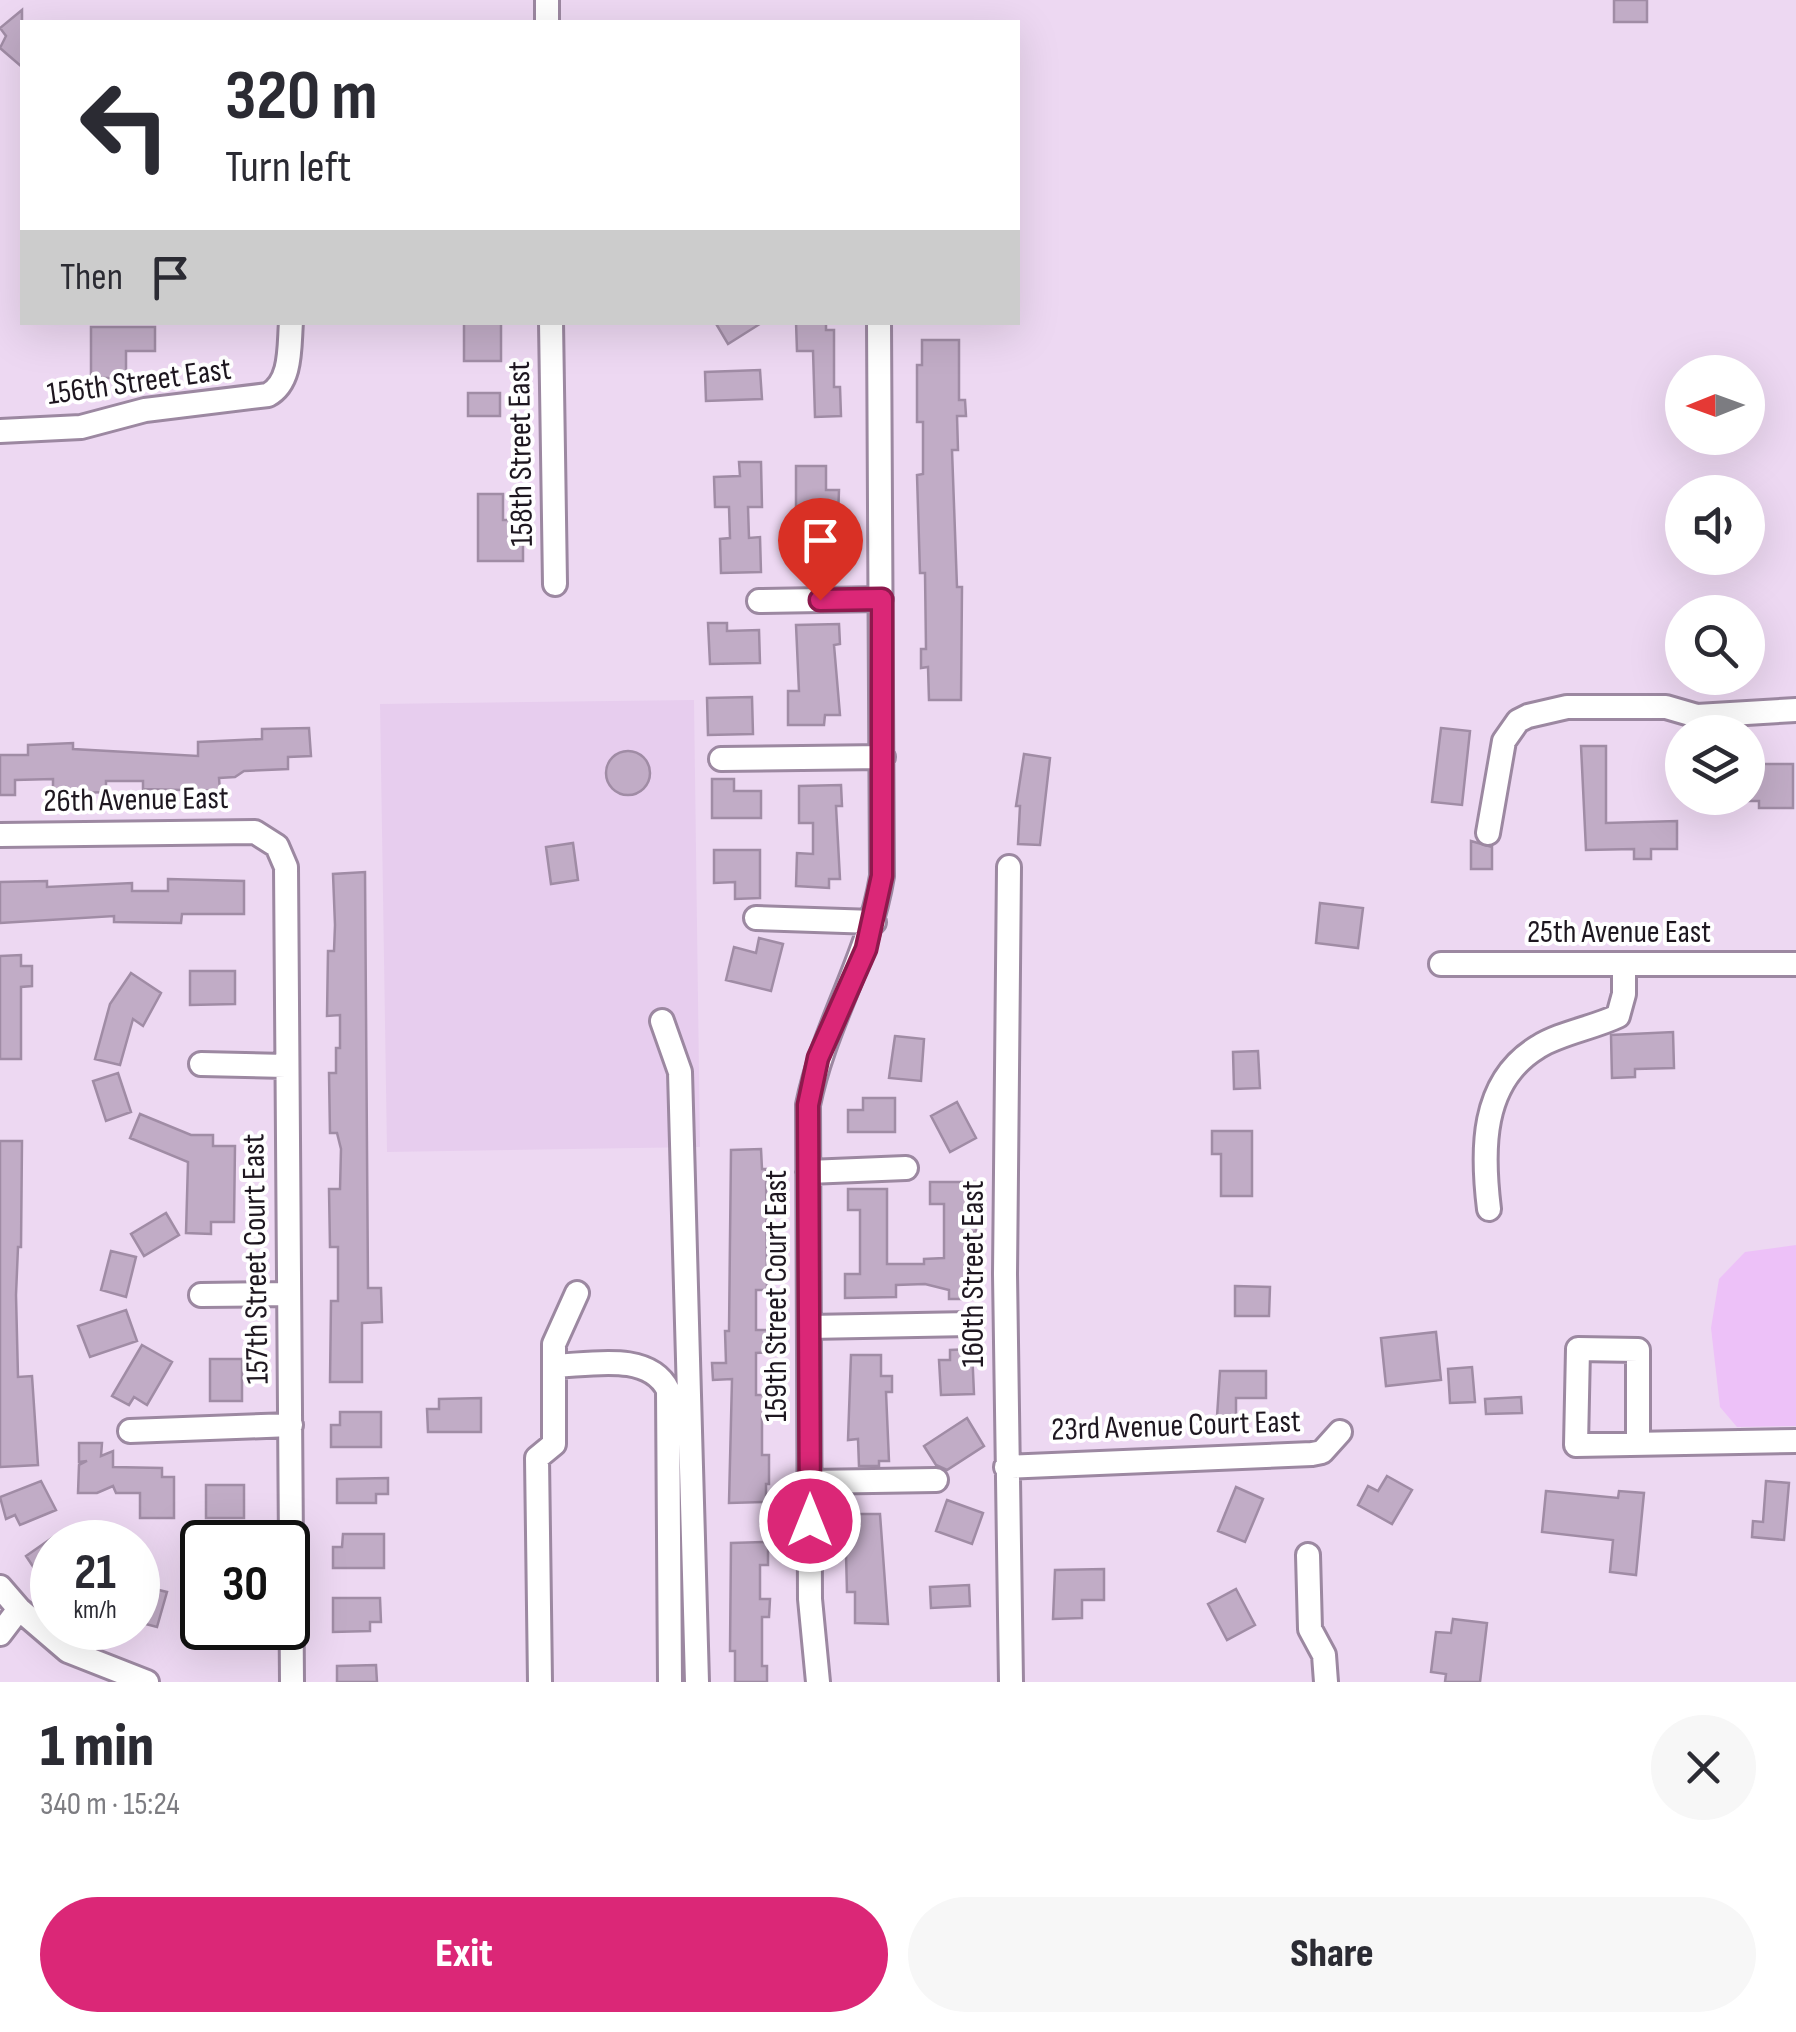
<!DOCTYPE html>
<html lang="en">
<head>
<meta charset="utf-8">
<style>
  :root { --surface:#fff; --page:#f7f7f7; --text:#2b2b33; --muted:#7c7c81; --accent:#db2777 }
  body { margin:0; font-family:"Sofia Sans Condensed",sans-serif; background:var(--page); color:var(--text); height:100vh; display:flex; flex-direction:column; font-size:38px; white-space:nowrap }
  * { box-sizing:border-box; margin:0 }
  p { font-size:32px; color:var(--muted) }
  .icon { flex:none; width:55px; height:55px; fill:none; stroke:currentColor; stroke-width:2; stroke-linecap:round; stroke-linejoin:round }
  .map { position:relative; height:1682px; overflow:hidden }
  .details { display:flex; flex-direction:column; background:var(--surface); flex:1 }
  .details>* { flex:none }
  .top-card { position:absolute; left:20px; top:20px; width:1000px; height:305px; border-radius:0px; box-shadow:0 10px 40px #0002; background:#fff; color:var(--text); overflow:hidden }
  .needle { width:65px; rotate:269deg }
  .controls { position:absolute; left:1665px; top:355px; display:grid; gap:20px }
  .controls a { display:grid; place-items:center; width:100px; height:100px; border-radius:50%; background:var(--surface); box-shadow:0 10px 40px #0002; font-size:50px }
  .speed { position:absolute; left:30px; top:1520px; display:flex; gap:20px; font-size:50px; font-weight:700; text-align:center }
  .speed>* { display:grid; place-content:center; width:130px; height:130px; border-radius:50%; background:var(--surface); box-shadow:0 10px 40px #0002; line-height:1 }
  .speed small { font-size:25px; font-weight:400 }
  .speed .limit { border:5px solid #111; border-radius:15px; background:#fff; color:#111 }
  .pin { position:absolute; display:grid; place-items:center; width:85px; height:85px; color:#fff; margin:-102px -42px; border-radius:50% 50% 50% 0; rotate:-45deg; box-shadow:0 0 10px #0007 }
  .pin .icon { rotate:45deg }
  .me { position:absolute; width:110px; margin:-55px; rotate:0deg; stroke-linejoin:round; filter:drop-shadow(0 0 8px #0008) }
  .turn { display:flex; align-items:center; gap:35px; height:210px; padding:0 40px; font-size:45px }
  .turn .icon { width:130px; height:130px; stroke-width:2.5 }
  .turn b { display:block; font-size:70px; line-height:85px }
  .then { display:flex; align-items:center; height:95px; padding:0 40px; background:#0003; gap:20px; font-size:38px }
  .round { display:grid; place-items:center; flex:none; width:105px; height:105px; border-radius:52px; background:var(--page) }
  .overview { display:flex; align-items:center; justify-content:space-between; height:170px; padding:0 40px }
  h1 { font-size:60px; font-weight:800; line-height:75px }
  .cta { display:flex; gap:20px; margin-top:auto; padding:20px 40px }
  .cta a { flex:1; height:115px; border-radius:60px; background:var(--accent); color:#fff; font-size:40px; font-weight:800; line-height:115px; text-align:center }
  .cta a+a { background:var(--page); color:var(--text) }
  .map>svg:first-child { display:block }
  .built { fill:#e7cdee }
  .green { fill:#edc1f8 }
  .building { fill:#c1acc6; stroke:#a08ca5; stroke-width:2.5 }
  .lines { fill:none; stroke-linecap:round; stroke-linejoin:round }
  .minor-casing { stroke:#9c88a1; stroke-width:28 }
  .minor { stroke:#fff; stroke-width:22 }
  .route-casing { stroke:#8e194d; stroke-width:25 }
  .route { stroke:#db2777; stroke-width:18 }
  .labels { text-anchor:middle; dominant-baseline:central; stroke-width:8; stroke-linejoin:round; paint-order:stroke }
  .street-label { font-size:32px; fill:#1e1720; stroke:#fff }
</style>
</head>
<body>
<div class="map">
<svg width="1796" height="1682" viewBox="0 0 1796 1682">
  <rect width="100%" height="100%" fill="#edd8f2"/>
  <path class="built" d="M 694,700 L 700,1147 L 387,1152 L 380,704 Z"/>
  <path class="green" d="M 1796,1245 L 1796,1426 L 1737,1427 L 1720,1407 L 1711,1328 L 1719,1279 L 1745,1252 Z"/>
  <path class="building" d="M 1614,0 L 1647,0 L 1647,22 L 1614,22 Z
    M 22,10 L 22,67 L 0,48 L 6,36 L 0,28 Z
    M 715,322 L 763,322 L 728,344 Z
    M 796,322 L 826,322 L 826,330 L 834,330 L 834,387 L 840,387 L 841,416 L 815,417 L 813,351 L 797,351 Z
    M 464,323 L 501,323 L 501,361 L 464,361 Z
    M 91,327 L 155,327 L 155,351 L 126,351 L 126,378 L 91,378 Z
    M 922,340 L 959,340 L 959,400 L 965,400 L 966,416 L 957,416 L 958,450 L 952,450 L 957,587 L 962,587 L 961,700 L 929,700 L 928,667 L 921,668 L 921,649 L 926,649 L 925,573 L 920,573 L 917,475 L 923,474 L 923,422 L 917,422 L 917,365 L 922,365 Z
    M 760,370 L 762,399 L 706,401 L 705,372 Z
    M 468,393 L 500,393 L 500,416 L 468,416 Z
    M 739,462 L 761,462 L 762,507 L 748,507 L 749,538 L 760,537 L 761,572 L 721,573 L 720,539 L 730,538 L 729,507 L 715,507 L 714,477 L 740,476 Z
    M 796,466 L 826,466 L 826,490 L 839,490 L 837,545 L 828,545 L 828,570 L 796,569 Z
    M 478,494 L 503,494 L 503,520 L 523,520 L 523,561 L 478,561 Z
    M 708,623 L 727,623 L 727,631 L 759,630 L 760,663 L 710,664 Z
    M 839,624 L 840,644 L 834,645 L 840,715 L 825,715 L 824,725 L 788,725 L 788,691 L 799,691 L 796,625 Z
    M 752,697 L 753,734 L 708,735 L 707,698 Z
    M 309,728 L 311,756 L 288,757 L 288,769 L 244,771 L 235,777 L 219,778 L 220,791 L 143,789 L 143,781 L 106,781 L 106,792 L 53,794 L 53,779 L 15,780 L 15,795 L 0,795 L 0,755 L 28,755 L 28,745 L 73,743 L 73,749 L 198,756 L 198,742 L 262,739 L 262,729 Z
    M 1441,728 L 1470,731 L 1462,805 L 1432,802 Z
    M 1581,746 L 1606,746 L 1606,823 L 1677,821 L 1677,849 L 1651,849 L 1651,859 L 1634,859 L 1634,849 L 1586,850 Z
    M606 773a22 22 0 1 1 44 0a22 22 0 1 1-44 0Z
    M 1024,754 L 1050,758 L 1040,845 L 1018,844 L 1020,806 L 1016,806 Z
    M 1748,764 L 1793,764 L 1793,808 L 1759,808 L 1759,801 L 1748,801 Z
    M 712,779 L 734,779 L 734,791 L 761,791 L 761,818 L 712,818 Z
    M 841,785 L 842,806 L 836,806 L 840,879 L 829,879 L 829,888 L 796,886 L 797,853 L 813,854 L 813,823 L 799,823 L 799,786 Z
    M 1471,841 L 1492,847 L 1492,869 L 1471,869 Z
    M 573,843 L 578,880 L 551,884 L 546,847 Z
    M 714,850 L 760,850 L 760,898 L 735,899 L 735,882 L 714,883 Z
    M 365,872 L 368,1288 L 381,1288 L 382,1322 L 362,1323 L 362,1382 L 330,1382 L 331,1301 L 338,1301 L 338,1247 L 330,1247 L 329,1189 L 340,1189 L 341,1149 L 337,1133 L 330,1133 L 329,1073 L 336,1073 L 336,1048 L 340,1048 L 340,1015 L 327,1016 L 328,951 L 334,951 L 335,925 L 333,874 Z
    M 168,879 L 244,881 L 244,914 L 182,914 L 181,923 L 114,922 L 114,916 L 0,923 L 0,882 L 47,881 L 47,887 L 132,883 L 132,891 L 168,891 Z
    M 1320,903 L 1363,908 L 1358,948 L 1316,943 Z
    M 759,938 L 783,944 L 771,991 L 726,980 L 734,947 L 756,953 Z
    M 21,955 L 21,966 L 32,966 L 32,986 L 21,987 L 21,1059 L 0,1059 L 0,956 Z
    M 190,971 L 235,971 L 235,1004 L 190,1005 Z
    M 131,973 L 161,993 L 143,1026 L 133,1019 L 120,1065 L 95,1059 L 110,1004 Z
    M 1673,1032 L 1674,1068 L 1635,1069 L 1635,1077 L 1612,1078 L 1611,1035 Z
    M 895,1036 L 924,1039 L 921,1081 L 889,1078 Z
    M 1258,1051 L 1260,1088 L 1234,1089 L 1233,1052 Z
    M 118,1073 L 131,1112 L 106,1121 L 93,1081 Z
    M 863,1098 L 895,1098 L 895,1132 L 848,1132 L 848,1110 L 863,1110 Z
    M 957,1102 L 976,1138 L 950,1152 L 931,1116 Z
    M 140,1114 L 191,1135 L 213,1135 L 213,1146 L 235,1146 L 234,1222 L 211,1222 L 211,1234 L 186,1233 L 188,1162 L 130,1138 Z
    M 1212,1131 L 1252,1131 L 1252,1196 L 1221,1196 L 1221,1154 L 1212,1154 Z
    M 0,1141 L 22,1141 L 21,1247 L 18,1247 L 16,1295 L 18,1377 L 32,1376 L 38,1465 L 0,1467 Z
    M 761,1149 L 762,1169 L 766,1169 L 767,1290 L 756,1290 L 756,1330 L 768,1330 L 769,1352 L 756,1353 L 756,1395 L 769,1395 L 769,1415 L 762,1415 L 762,1455 L 769,1455 L 769,1484 L 766,1484 L 766,1502 L 729,1503 L 732,1379 L 713,1380 L 712,1363 L 726,1363 L 725,1331 L 729,1331 L 731,1150 Z
    M 930,1182 L 976,1182 L 976,1232 L 970,1232 L 972,1299 L 949,1299 L 949,1290 L 925,1284 L 896,1285 L 896,1297 L 845,1298 L 845,1274 L 860,1274 L 860,1210 L 848,1210 L 848,1189 L 887,1189 L 887,1264 L 924,1264 L 924,1259 L 944,1258 L 944,1204 L 930,1204 Z
    M 166,1213 L 179,1235 L 144,1256 L 131,1234 Z
    M 111,1251 L 136,1257 L 126,1297 L 101,1290 Z
    M 1235,1286 L 1270,1287 L 1269,1316 L 1235,1316 Z
    M 126,1310 L 137,1341 L 90,1357 L 78,1326 Z
    M 1436,1332 L 1441,1380 L 1386,1386 L 1381,1338 Z
    M 142,1345 L 172,1362 L 147,1405 L 134,1397 L 129,1405 L 112,1396 Z
    M 972,1349 L 974,1394 L 941,1395 L 939,1360 L 950,1360 L 950,1350 Z
    M 851,1355 L 881,1355 L 881,1376 L 892,1376 L 892,1392 L 886,1392 L 889,1461 L 879,1461 L 879,1466 L 859,1466 L 858,1439 L 848,1440 Z
    M 210,1359 L 242,1359 L 242,1401 L 210,1401 Z
    M 1472,1367 L 1475,1402 L 1450,1403 L 1448,1369 Z
    M 1220,1371 L 1266,1371 L 1266,1398 L 1236,1398 L 1236,1417 L 1217,1417 Z
    M 1521,1397 L 1522,1413 L 1486,1414 L 1485,1399 Z
    M 481,1398 L 481,1432 L 428,1432 L 427,1409 L 439,1409 L 439,1399 Z
    M 340,1412 L 381,1412 L 381,1447 L 331,1447 L 331,1425 L 340,1425 Z
    M 967,1418 L 984,1446 L 947,1470 L 936,1465 L 924,1446 Z
    M 79,1443 L 102,1443 L 101,1456 L 113,1451 L 113,1467 L 162,1468 L 162,1477 L 174,1477 L 174,1518 L 140,1518 L 140,1493 L 116,1493 L 113,1486 L 97,1493 L 78,1493 L 79,1465 L 87,1461 L 79,1462 Z
    M 1387,1476 L 1412,1490 L 1392,1524 L 1358,1505 L 1368,1486 L 1378,1491 Z
    M 388,1478 L 388,1494 L 376,1494 L 376,1503 L 337,1503 L 337,1479 Z
    M 41,1481 L 56,1510 L 20,1525 L 15,1515 L 6,1519 L 0,1497 Z
    M 1766,1481 L 1789,1483 L 1784,1540 L 1752,1537 L 1753,1521 L 1763,1522 Z
    M 206,1485 L 244,1485 L 244,1518 L 206,1518 Z
    M 1236,1487 L 1263,1499 L 1245,1542 L 1218,1531 Z
    M 1546,1491 L 1618,1498 L 1619,1491 L 1644,1493 L 1636,1575 L 1610,1572 L 1613,1540 L 1542,1532 Z
    M 947,1500 L 983,1513 L 972,1544 L 936,1531 Z
    M 845,1514 L 880,1514 L 888,1624 L 855,1623 L 855,1592 L 847,1592 Z
    M 343,1534 L 384,1534 L 384,1568 L 333,1568 L 333,1547 L 342,1547 Z
    M 52,1538 L 52,1595 L 26,1556 Z
    M 768,1542 L 768,1565 L 760,1565 L 760,1599 L 770,1599 L 769,1617 L 762,1617 L 762,1666 L 767,1666 L 767,1682 L 735,1682 L 735,1651 L 730,1651 L 731,1543 Z
    M 1104,1569 L 1104,1600 L 1082,1600 L 1082,1618 L 1053,1619 L 1055,1570 Z
    M 138,1585 L 167,1592 L 157,1627 L 138,1622 Z
    M 969,1585 L 970,1606 L 931,1608 L 930,1587 Z
    M 1236,1589 L 1255,1625 L 1227,1640 L 1208,1604 Z
    M 333,1598 L 380,1598 L 381,1622 L 370,1622 L 370,1631 L 333,1632 Z
    M 1453,1619 L 1487,1623 L 1480,1682 L 1445,1682 L 1446,1674 L 1431,1672 L 1436,1632 L 1451,1633 Z
    M 376,1665 L 377,1682 L 337,1682 L 337,1666 Z"/>
  <g class="lines">
    <defs>
      <path id="minor" d="M 547,0 L 547,22
        M 551,322 L 555,584
        M 0,431 L 81,427 L 145,410 L 268,395 C 292,382 289,347 291,322
        M 759,601 L 881,599
        M 721,759 L 883,757
        M 1488,833 L 1504,741 L 1518,721 L 1528,716 L 1567,707 L 1666,707 L 1697,716 L 1796,710
        M 0,835 L 255,832 L 277,846 L 286,867 L 292,1682
        M 1009,867 L 1005,1274 L 1011,1682
        M 756,918 L 874,922
        M 1441,964 L 1796,964
        M 662,1021 L 680,1072 L 697,1682
        M 201,1064 L 286,1066
        M 808,1172 L 906,1168
        M 1489,1209 C 1482,1152 1480,1082 1538,1047 C 1560,1033 1593,1028 1618,1016 L 1624,994 L 1624,964
        M 201,1295 L 289,1294
        M 809,1327 L 971,1324
        M 554,1366 C 589,1365 649,1351 668,1390 L 670,1682
        M 130,1431 L 291,1425
        M 1638,1444 L 1638,1350 L 1578,1349 L 1576,1445 L 1796,1441
        M 1006,1467 L 1312,1454 L 1322,1452 L 1340,1432
        M 810,1482 L 936,1480
        M 1308,1555 L 1310,1629 L 1324,1655 L 1326,1682
        M 0,1587 L 19,1609 L 0,1634
        M 19,1609 L 68,1651 L 147,1682
        M 540,1682 L 537,1458 L 554,1444 L 554,1344 L 577,1293
        M 818,1682 L 810,1599 L 808,1105 C 824,1025 869,957 882,876 L 879,322"/>
    </defs>
    <use href="#minor" class="minor-casing"/>
    <use href="#minor" class="minor"/>
  </g>
  <g class="lines">
    <defs>
      <path id="route" d="M 810,1521 L 808,1105 L 818,1058 L 866,949 L 882,876 L 882,599 L 820,600"/>
    </defs>
    <use href="#route" class="route-casing"/>
    <use href="#route" class="route"/>
  </g>
  <g class="labels">
    <g class="street-label">
      <text transform="translate(139 382) rotate(-8)">156th Street East</text>
      <text transform="translate(521 454) rotate(-91)">158th Street East</text>
      <text transform="translate(136 800) rotate(-1)">26th Avenue East</text>
      <text x="1619" y="932">25th Avenue East</text>
      <text transform="translate(256 1259) rotate(-91)">157th Street Court East</text>
      <text transform="translate(973 1274) rotate(-90)">160th Street East</text>
      <text transform="translate(776 1296) rotate(-90)">159th Street Court East</text>
      <text transform="translate(1176 1426) rotate(-2)">23rd Avenue Court East</text>
    </g>
  </g>
</svg>
<div class="controls">
<a><svg class="needle" viewBox="-14 -14 28 28"><path d="M0-13l5 13h-10z" fill="#e53935"/><path d="M0 13l5-13h-10z" fill="#7c7c81"/></svg></a>
<a><svg class="icon" aria-label="sound" viewBox="0 0 24 24"><path d="M4 9h4l5-4v14l-5-4H4zM17 9q2 3 0 6"/></svg></a>
<a><svg class="icon" aria-label="search" viewBox="0 0 24 24"><circle cx="10" cy="10" r="6"/><path d="M15 15l6 6"/></svg></a>
<a><svg class="icon" aria-label="layers" viewBox="0 0 24 24"><path d="M12 4l9 5-9 5-9-5zM3 14l9 5 9-5"/></svg></a>
</div>
<div class="speed"><div>21<small>km/h</small></div><div class="limit">30</div></div>
<div class="pin" style="left:820px;top:600px;background:#d93025"><svg class="icon" aria-label="arrive" viewBox="0 0 24 24"><path d="M6 21V4h12l-3 4 3 4H6"/></svg></div>
<svg class="me" style="left:810px;top:1521px" viewBox="-20 -20 40 40"><circle r="17" fill="#db2777" stroke="#fff" stroke-width="3"/><path d="M0-11L8 9 0 5-8 9z" fill="#fff"/></svg>
<div class="top-card">
<div class="turn"><svg class="icon" aria-label="left" viewBox="0 0 24 24"><path d="M17 20v-9H6M10 6l-5 5 5 5"/></svg><div><b>320 m</b>Turn left</div></div>
<div class="then">Then<svg class="icon" aria-label="arrive" viewBox="0 0 24 24"><path d="M6 21V4h12l-3 4 3 4H6"/></svg></div>
</div>
</div>
<section class="details">
<div class="overview"><div><h1>1 min</h1><p>340 m · 15:24</p></div><a class="round"><svg class="icon" aria-label="close" viewBox="0 0 24 24"><path d="M6 6l12 12M18 6L6 18"/></svg></a></div>
<div class="cta"><a>Exit</a><a>Share</a></div>
</section>
</body>
</html>
